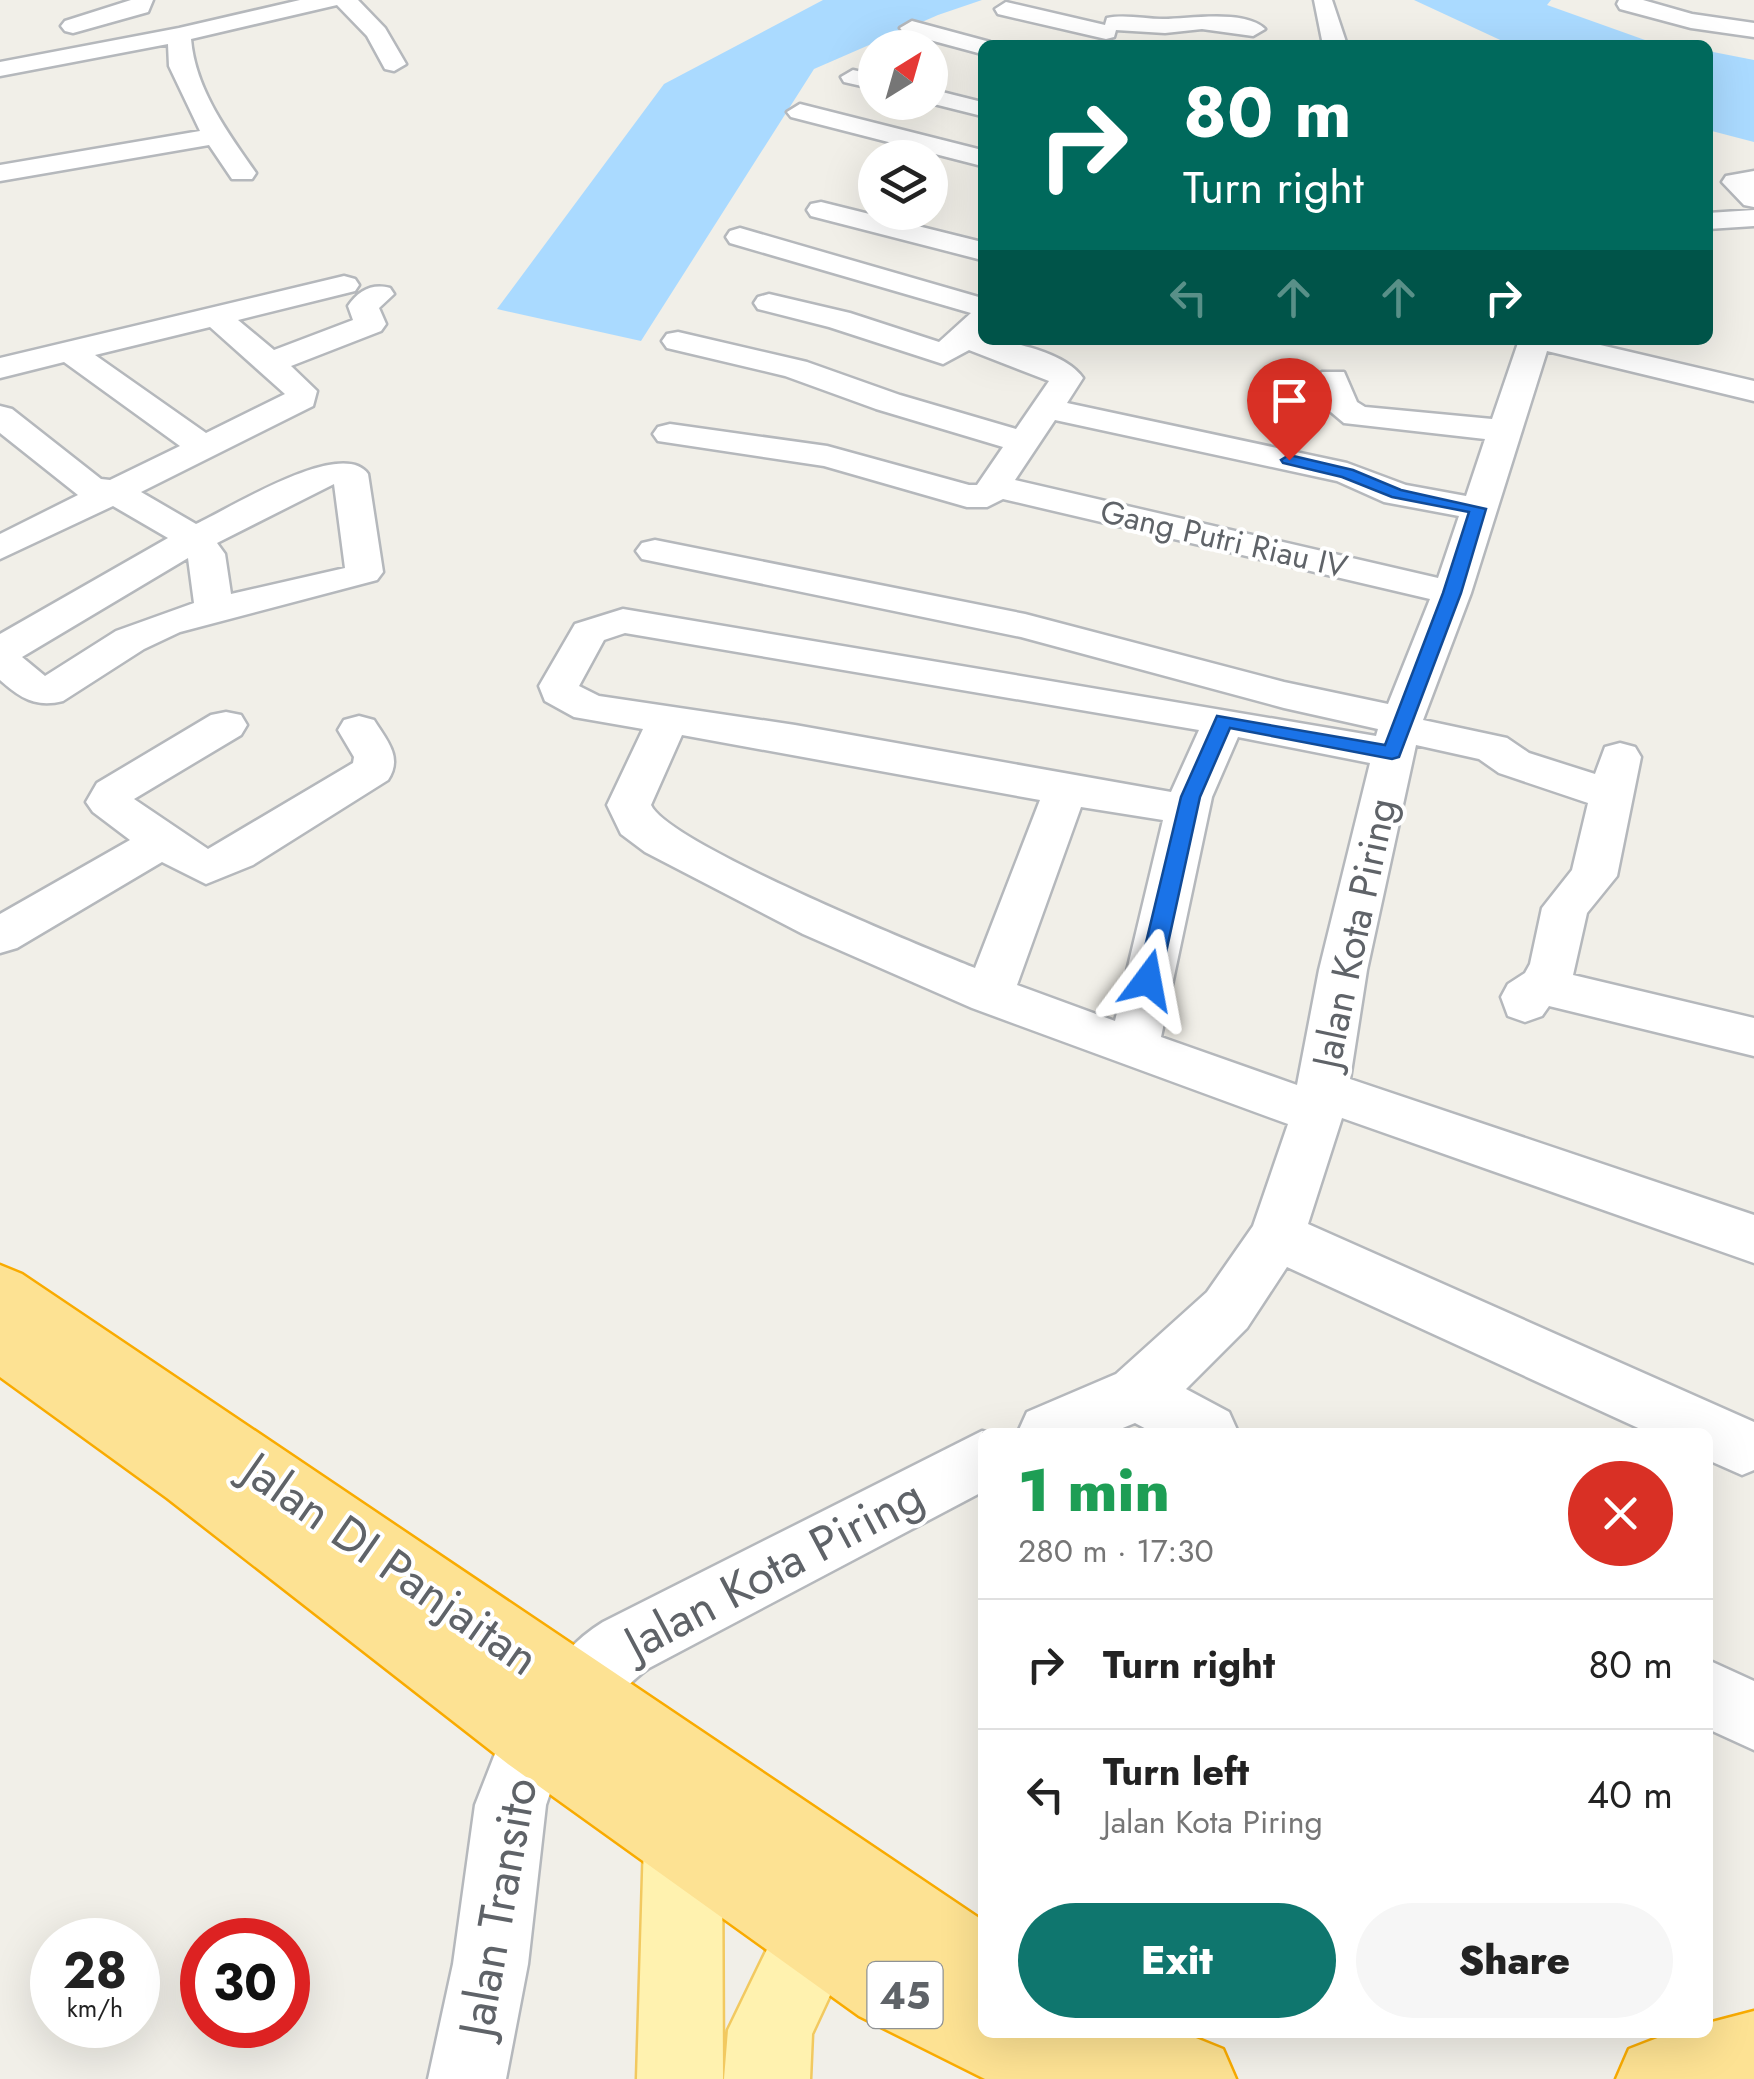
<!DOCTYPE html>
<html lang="en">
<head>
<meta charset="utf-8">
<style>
  :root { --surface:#fff; --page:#f6f6f6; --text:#222; --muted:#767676; --line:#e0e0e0; --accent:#0f766e }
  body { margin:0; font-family:Jost,sans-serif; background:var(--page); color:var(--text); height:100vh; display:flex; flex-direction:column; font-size:38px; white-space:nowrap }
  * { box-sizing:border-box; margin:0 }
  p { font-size:32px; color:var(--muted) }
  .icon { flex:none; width:55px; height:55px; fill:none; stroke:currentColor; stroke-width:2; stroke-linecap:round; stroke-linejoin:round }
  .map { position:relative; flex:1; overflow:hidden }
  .drawer { position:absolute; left:978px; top:1428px; width:735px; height:610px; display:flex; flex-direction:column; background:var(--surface); border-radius:15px; box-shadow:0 10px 40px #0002 }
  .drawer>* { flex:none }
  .banner { position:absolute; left:978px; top:40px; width:735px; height:305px; border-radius:15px; box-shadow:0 10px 40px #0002; background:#00695c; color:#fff; overflow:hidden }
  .needle { width:65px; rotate:37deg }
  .tools { position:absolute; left:858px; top:30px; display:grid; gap:20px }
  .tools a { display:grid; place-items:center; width:90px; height:90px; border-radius:50%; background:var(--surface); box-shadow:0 10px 40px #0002; font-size:50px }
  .speed { position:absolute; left:30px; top:1918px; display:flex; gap:20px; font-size:50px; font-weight:700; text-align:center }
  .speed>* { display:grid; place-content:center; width:130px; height:130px; border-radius:50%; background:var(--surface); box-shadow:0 10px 40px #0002; line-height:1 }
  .speed small { font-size:25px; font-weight:400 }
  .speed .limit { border:15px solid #d22; background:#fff; color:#111 }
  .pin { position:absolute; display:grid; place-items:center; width:85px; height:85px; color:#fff; margin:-102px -42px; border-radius:50% 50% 50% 0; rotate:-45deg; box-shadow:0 0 10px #0007 }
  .pin .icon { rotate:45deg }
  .me { position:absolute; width:110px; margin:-55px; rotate:13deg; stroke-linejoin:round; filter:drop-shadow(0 0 8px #0008) }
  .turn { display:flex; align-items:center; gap:35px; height:210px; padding:0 40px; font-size:45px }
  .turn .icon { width:130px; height:130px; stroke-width:2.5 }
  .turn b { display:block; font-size:70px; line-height:85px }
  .lanes { display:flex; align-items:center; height:95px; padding:0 40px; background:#0003; justify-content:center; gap:50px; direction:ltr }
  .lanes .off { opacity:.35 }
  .round { display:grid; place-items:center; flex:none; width:105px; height:105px; border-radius:52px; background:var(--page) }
  .head { display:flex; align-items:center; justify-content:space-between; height:170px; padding:0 40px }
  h1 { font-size:60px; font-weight:800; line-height:75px; color:#1e9e55 }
  .primary-button { display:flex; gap:20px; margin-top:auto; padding:20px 40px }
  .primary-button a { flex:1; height:115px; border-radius:60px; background:var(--accent); color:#fff; font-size:40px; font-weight:800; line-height:115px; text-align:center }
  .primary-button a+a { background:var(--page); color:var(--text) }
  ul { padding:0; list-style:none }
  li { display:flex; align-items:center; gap:30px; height:130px; padding:0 40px; border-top:2px solid var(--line) }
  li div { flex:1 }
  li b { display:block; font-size:38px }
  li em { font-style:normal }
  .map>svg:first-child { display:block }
  .water { fill:#aadaff }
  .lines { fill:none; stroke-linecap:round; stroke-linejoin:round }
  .minor-casing { stroke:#b5b8bc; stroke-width:5 }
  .major-casing { stroke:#f2c960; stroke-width:5 }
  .highway-casing { stroke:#f9ab00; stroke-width:5 }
  .minor { fill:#fff; fill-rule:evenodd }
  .major { fill:#fff2af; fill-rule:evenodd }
  .highway { fill:#fde293; fill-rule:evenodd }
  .route { fill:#1a73e8; stroke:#114b97; stroke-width:2.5 }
  .labels { text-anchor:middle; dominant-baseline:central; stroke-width:8; stroke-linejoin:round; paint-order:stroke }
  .far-street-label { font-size:32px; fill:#5f6368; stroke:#fff }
  .shield { fill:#fff; stroke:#8f9295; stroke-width:2.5 }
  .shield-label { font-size:38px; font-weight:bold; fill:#5f6368 }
  .street-label { font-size:40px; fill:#5f6368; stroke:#fff }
  .near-street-label { font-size:48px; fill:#5f6368; stroke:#fff }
</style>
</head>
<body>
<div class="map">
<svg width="1754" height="2079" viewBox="0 0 1754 2079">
  <rect width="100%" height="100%" fill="#f1efe8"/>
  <path class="water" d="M 823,0 L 982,0 L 938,15 L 814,69 L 641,341 L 497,309 L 664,84 Z
    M 1414,0 L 1551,0 L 1547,5 L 1645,40 L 1672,45 L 1511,45 Z
    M 1708,51 L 1754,60 L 1754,142 L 1708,130 Z"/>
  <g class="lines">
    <defs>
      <path id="minor" d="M 131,0 L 153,0 L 148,12 L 73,33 L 65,31 L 61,26 L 65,21 Z
        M 300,0 L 358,0 L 385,28 L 406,64 L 394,71 L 385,69 L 367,36 L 337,5 L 191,39 C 195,89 228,133 256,173 L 252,179 L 232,179 L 209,145 L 0,181 L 0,165 L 200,131 L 169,66 L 168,44 L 0,76 L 0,62 L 179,28 Z
        M 1314,0 L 1332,0 L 1347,45 L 1323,45 Z
        M 1619,0 L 1643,0 L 1692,14 L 1754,23 L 1754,37 L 1691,28 L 1620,9 L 1617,4 Z
        M 1006,2 L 1105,25 L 1107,18 C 1125,14 1145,19 1163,19 C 1189,19 1245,9 1265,29 L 1253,36 L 1202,29 L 1165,33 L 1116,30 L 1114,37 L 1106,39 L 998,14 L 995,9 Z
        M 912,21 L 990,42 L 992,45 L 982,45 L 982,54 L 904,33 L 900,28 Z
        M 853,70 L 875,75 L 875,89 L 844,82 L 841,77 Z
        M 930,89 L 982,102 L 982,116 L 926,102 L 930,102 Z
        M 800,104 L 982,150 L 982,166 L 791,117 L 787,112 Z
        M 1754,171 L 1754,207 L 1744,205 L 1722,182 L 1726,176 Z
        M 821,202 L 982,242 L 982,260 L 811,216 L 807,210 L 811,204 Z
        M 1754,210 L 1754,226 L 1708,229 L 1708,213 Z
        M 740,228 L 982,298 L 982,340 C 1011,340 1066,353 1083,378 L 1067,403 L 1347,463 L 1406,485 L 1466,496 L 1485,439 L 1344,423 L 1325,407 L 1317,379 L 1322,372 L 1344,372 L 1357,402 L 1365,407 L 1492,419 L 1519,340 L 1579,340 L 1754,381 L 1754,401 L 1547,351 L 1471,593 L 1423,720 L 1507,738 L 1529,753 L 1595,774 L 1605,747 L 1620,743 L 1635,747 L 1641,757 L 1617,876 L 1587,913 L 1573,975 L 1754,1018 L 1754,1056 L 1549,1006 L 1542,1016 L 1525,1022 L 1508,1016 L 1501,997 L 1508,984 L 1525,973 L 1530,964 L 1542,908 L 1572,870 L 1588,803 L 1499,773 L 1479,759 L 1416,745 L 1367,970 L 1350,1079 L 1754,1215 L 1754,1263 L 1342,1118 L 1308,1224 L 1754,1422 L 1754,1470 L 1742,1475 L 1708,1460 L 1708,1432 L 1647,1432 L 1287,1267 L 1247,1328 L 1186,1389 L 1229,1412 L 1238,1432 L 1152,1432 L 1135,1423 L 1113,1432 L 1018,1432 L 1027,1412 L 1116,1374 L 1207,1292 L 1253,1226 L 1288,1124 L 972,1008 L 803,934 L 645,852 L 621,834 L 607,805 L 643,729 L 574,717 L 545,701 L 539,686 L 575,624 L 623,609 L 1376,736 L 1378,729 L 1284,708 L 1021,637 L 642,559 L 636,551 L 642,543 L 655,540 L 1025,614 L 1284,682 L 1388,704 L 1430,599 L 1003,499 L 987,507 L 967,507 L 824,466 L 658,441 L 653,434 L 658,427 L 670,424 L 827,446 L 969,485 L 977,485 L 1003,447 L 876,409 L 785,376 L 667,348 L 662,341 L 667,334 L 678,332 L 807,362 L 900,395 L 1016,429 L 1049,381 L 969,350 L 943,364 L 829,327 L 758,309 L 754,303 L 758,297 L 769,294 L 850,313 L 939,342 L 971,313 L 730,243 L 726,237 L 730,231 ZM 1055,420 L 1337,481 L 1384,502 L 1459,516 L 1438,578 L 1015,480 ZM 625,633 L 1199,730 L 1171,792 L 795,725 L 599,696 L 579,686 L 604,640 ZM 682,735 L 1040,800 L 975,968 C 923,947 669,844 651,805 ZM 1238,737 L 1370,763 L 1319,970 L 1297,1085 L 1161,1037 L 1212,797 ZM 1081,807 L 1163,820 L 1115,1021 L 1017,985 Z
        M 344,276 L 355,279 L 359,285 L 355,291 L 238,320 L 274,350 L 353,320 L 348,306 C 358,291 372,283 390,288 L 394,294 L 379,308 L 386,324 L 381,331 L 291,366 L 317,391 L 313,406 L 141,492 L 196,524 C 229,509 342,437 368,474 L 383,572 L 377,580 L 180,632 L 144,649 L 63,701 C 36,708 20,698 0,680 L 0,634 L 168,538 L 113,506 L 0,559 L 0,534 L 78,495 L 0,433 L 0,406 L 12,409 L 101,479 L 110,480 L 180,446 L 64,362 L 0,378 L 0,358 ZM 210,327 L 285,394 L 206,433 L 95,355 ZM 334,484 L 345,568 L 231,594 L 225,554 L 217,543 ZM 188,558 L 194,603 L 116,631 L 45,676 L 22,657 Z
        M 226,712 L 241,715 L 247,725 L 241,735 L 134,799 L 208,849 L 353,763 L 354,757 L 338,730 L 344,720 L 359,716 L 374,720 C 387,741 403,757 388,780 L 253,865 L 206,884 L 162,862 L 17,948 L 0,953 L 0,914 L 130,840 L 93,812 L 86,802 L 97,783 L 211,715 Z
        M 982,1431 L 986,1432 L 982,1432 L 982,1492 L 649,1668 C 619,1689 612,1711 576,1726 L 562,1720 L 569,1737 L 546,1805 L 528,1964 L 506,2079 L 428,2079 L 453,1964 L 475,1805 L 511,1713 L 535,1703 L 549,1709 L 542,1692 C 555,1662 575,1639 603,1622 Z
        M 1708,1660 L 1754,1681 L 1754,1750 L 1708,1729 Z"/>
      <path id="major" d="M 683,1802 L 711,1813 L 722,1841 L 723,2079 L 637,2079 L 644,1841 L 655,1813 Z
        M 817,1894 L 846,1906 L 858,1935 L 812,2034 L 810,2079 L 724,2079 L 728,2030 L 788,1906 Z"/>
      <path id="highway" d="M 0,1265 L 22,1274 L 982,1920 L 982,2032 L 1181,2032 L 1223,2049 L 1236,2079 L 985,2079 L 859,2016 L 508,1764 L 167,1498 L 0,1377 Z
        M 1754,2011 L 1754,2079 L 1616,2079 L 1629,2049 L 1673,2032 L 1708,2032 L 1708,2023 Z"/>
    </defs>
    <use href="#minor" class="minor-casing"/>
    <use href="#major" class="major-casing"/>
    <use href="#highway" class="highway-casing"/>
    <use href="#minor" class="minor"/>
    <use href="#major" class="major"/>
    <use href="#highway" class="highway"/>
  </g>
  <path class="route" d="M 1289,455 L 1353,470 L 1401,490 L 1486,509 L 1461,593 L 1399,757 L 1392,759 L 1230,728 L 1200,797 L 1160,980 L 1148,989 L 1137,980 L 1181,797 L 1217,716 L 1385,745 L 1443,593 L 1469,512 L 1392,497 L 1342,477 L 1283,463 L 1281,460 Z"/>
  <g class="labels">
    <g class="far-street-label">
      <text transform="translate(1224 539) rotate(13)">Gang Putri Riau IV</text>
    </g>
    <rect class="shield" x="867.5" y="1962" width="75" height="66" rx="8"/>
    <g class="shield-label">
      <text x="905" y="1995">45</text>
    </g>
    <g class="street-label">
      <text transform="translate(1354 933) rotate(-78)">Jalan Kota Piring</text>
    </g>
    <g class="near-street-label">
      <text transform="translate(391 1564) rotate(35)">Jalan DI Panjaitan</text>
      <text transform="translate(774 1569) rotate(-28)">Jalan Kota Piring</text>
      <text transform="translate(498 1907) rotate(-80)">Jalan Transito</text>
    </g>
  </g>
</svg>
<div class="tools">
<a><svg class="needle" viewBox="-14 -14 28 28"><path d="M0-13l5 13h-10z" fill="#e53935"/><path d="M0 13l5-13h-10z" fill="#767676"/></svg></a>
<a><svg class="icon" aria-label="layers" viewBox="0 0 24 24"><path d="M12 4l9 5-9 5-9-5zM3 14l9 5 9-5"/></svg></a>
</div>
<div class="speed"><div>28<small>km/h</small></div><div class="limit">30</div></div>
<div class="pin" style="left:1289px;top:460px;background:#d93025"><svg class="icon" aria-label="arrive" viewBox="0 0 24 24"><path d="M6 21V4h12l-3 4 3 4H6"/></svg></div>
<svg class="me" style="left:1148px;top:980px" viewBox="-20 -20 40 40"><path d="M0-17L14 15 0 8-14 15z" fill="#1a73e8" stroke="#fff" stroke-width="4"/></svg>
<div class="banner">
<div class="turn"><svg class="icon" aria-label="right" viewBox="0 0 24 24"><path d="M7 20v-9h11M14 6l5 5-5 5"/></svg><div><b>80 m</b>Turn right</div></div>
<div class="lanes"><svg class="icon off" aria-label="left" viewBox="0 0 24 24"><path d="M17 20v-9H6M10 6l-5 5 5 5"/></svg><svg class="icon off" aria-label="ahead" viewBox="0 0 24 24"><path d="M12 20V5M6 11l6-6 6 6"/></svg><svg class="icon off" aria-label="ahead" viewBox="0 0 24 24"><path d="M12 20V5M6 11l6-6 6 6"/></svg><svg class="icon" aria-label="right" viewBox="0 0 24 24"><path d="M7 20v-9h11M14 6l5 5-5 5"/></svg></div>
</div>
<section class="drawer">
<div class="head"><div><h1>1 min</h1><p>280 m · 17:30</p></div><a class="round" style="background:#d93025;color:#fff"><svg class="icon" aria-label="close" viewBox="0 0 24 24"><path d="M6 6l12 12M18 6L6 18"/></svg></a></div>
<ul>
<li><svg class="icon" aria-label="right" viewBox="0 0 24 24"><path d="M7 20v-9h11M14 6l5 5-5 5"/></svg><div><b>Turn right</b></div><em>80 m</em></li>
<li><svg class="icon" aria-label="left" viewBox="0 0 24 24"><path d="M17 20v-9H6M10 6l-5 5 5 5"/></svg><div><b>Turn left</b><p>Jalan Kota Piring</p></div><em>40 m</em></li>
</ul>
<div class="primary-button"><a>Exit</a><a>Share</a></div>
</section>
</div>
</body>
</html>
